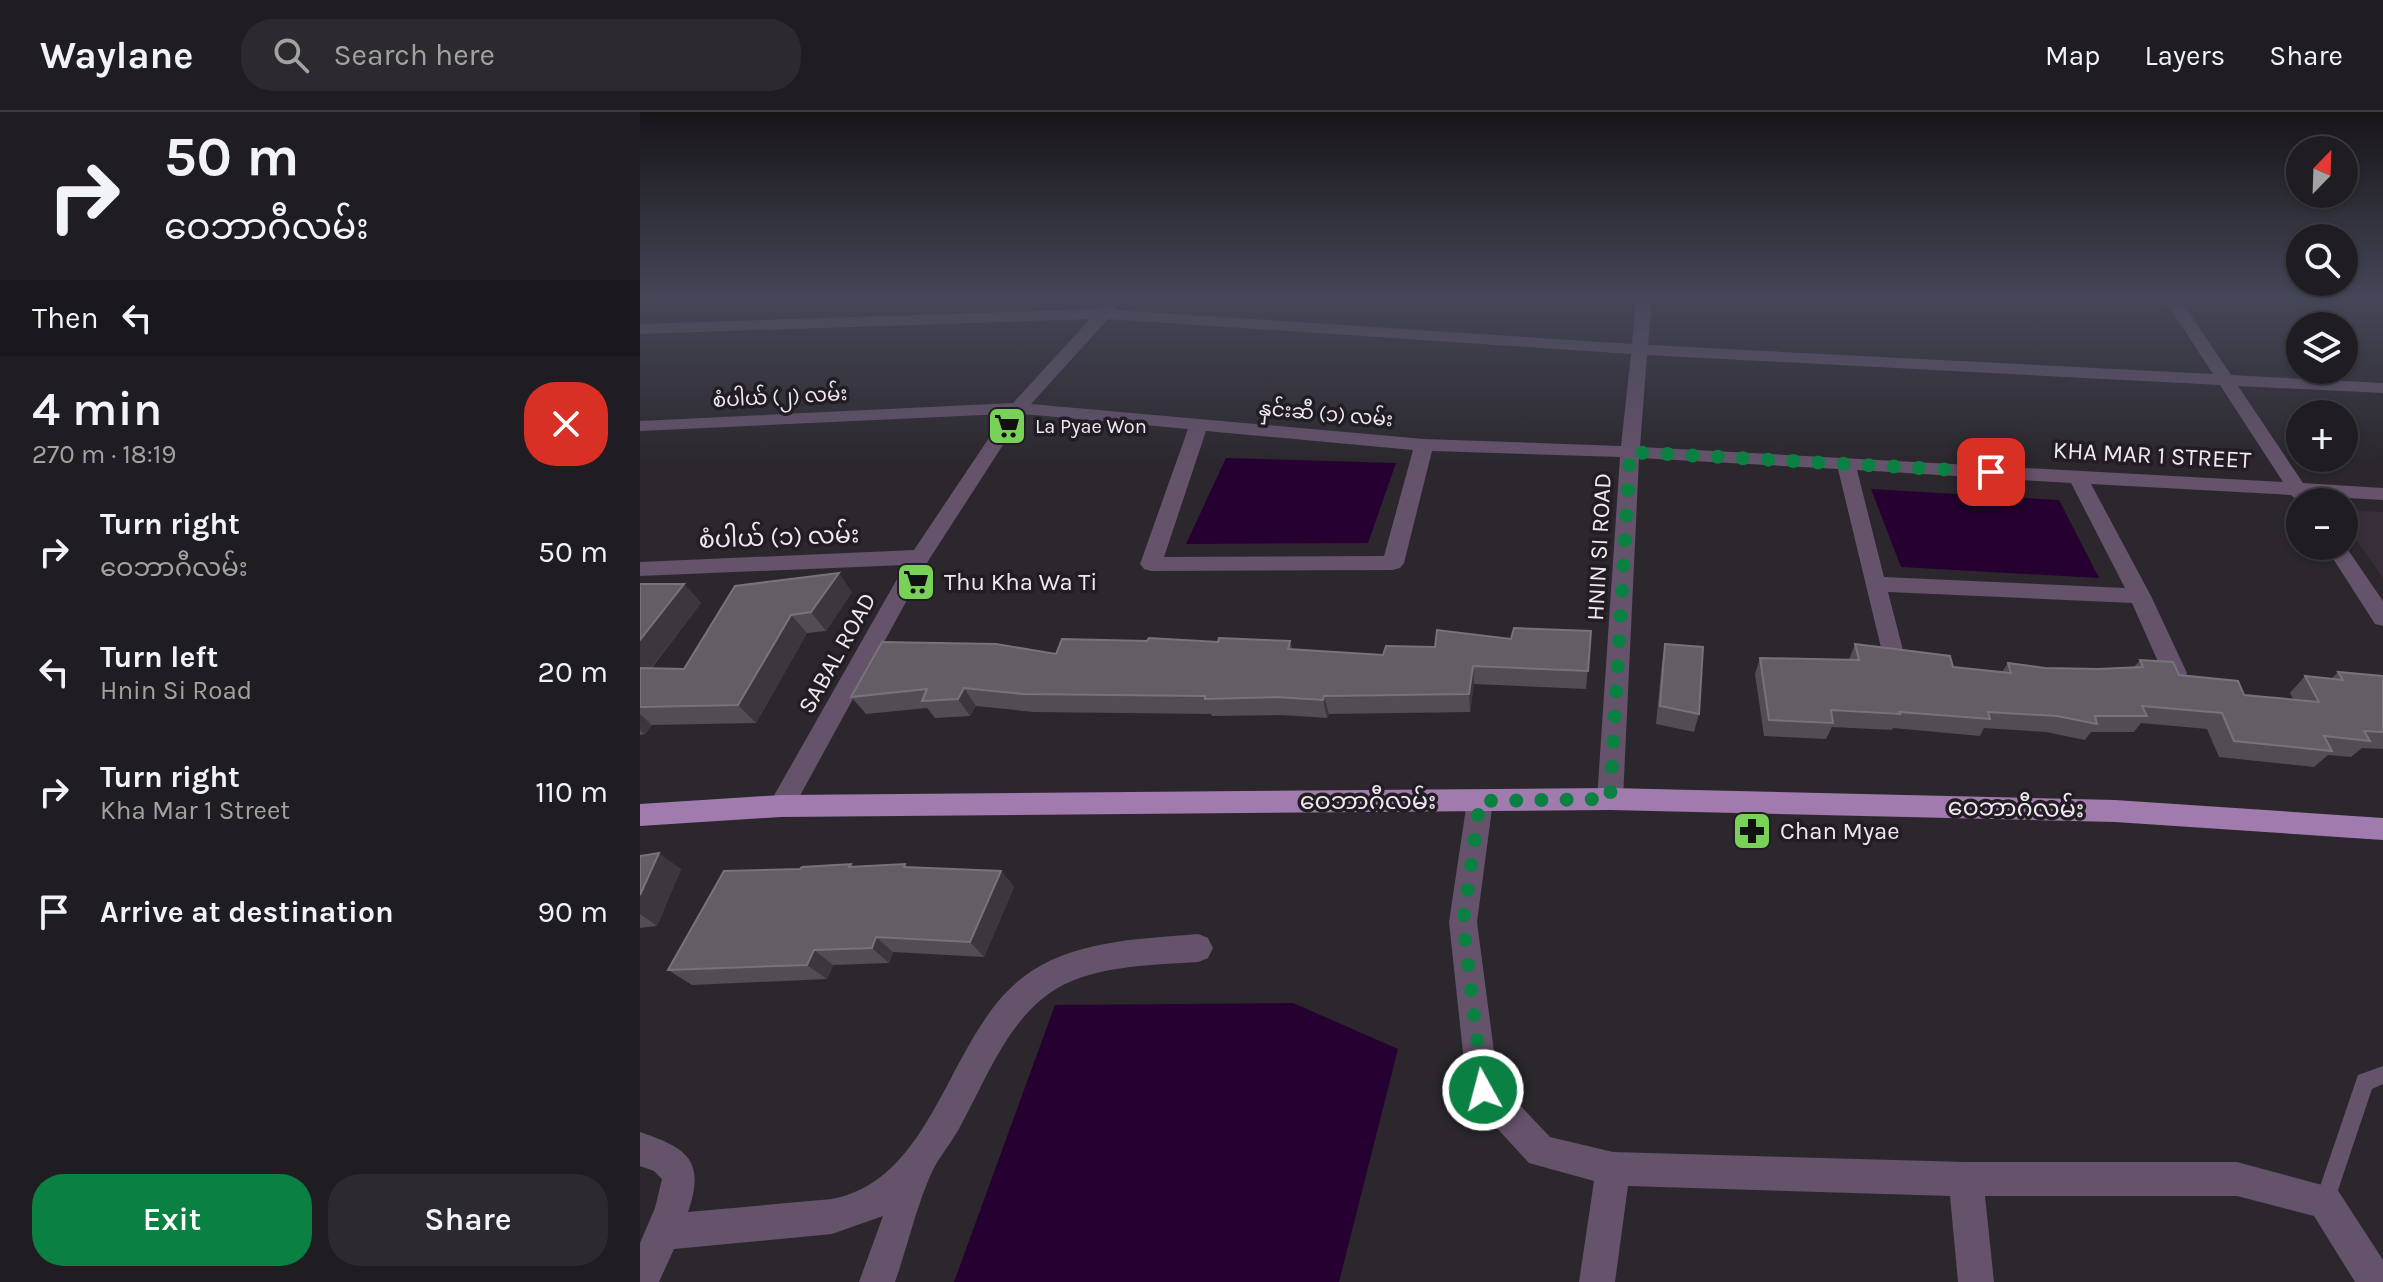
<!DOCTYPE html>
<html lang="en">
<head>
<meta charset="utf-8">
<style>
  :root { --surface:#201d22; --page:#2d2a2f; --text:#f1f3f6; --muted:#a2a2a5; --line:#3d3b40; --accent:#0b8043 }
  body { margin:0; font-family:Karla,"Noto Sans Myanmar",sans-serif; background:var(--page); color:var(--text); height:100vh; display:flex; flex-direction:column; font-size:30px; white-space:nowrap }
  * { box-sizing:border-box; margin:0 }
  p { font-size:26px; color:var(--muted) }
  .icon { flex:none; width:44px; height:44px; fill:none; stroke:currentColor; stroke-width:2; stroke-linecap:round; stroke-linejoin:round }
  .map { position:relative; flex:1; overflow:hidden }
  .drawer { display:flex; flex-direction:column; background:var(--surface); width:640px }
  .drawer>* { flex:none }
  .banner { background:#201d22; color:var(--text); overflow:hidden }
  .needle { width:52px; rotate:23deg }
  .tools { position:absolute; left:1646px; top:24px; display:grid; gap:16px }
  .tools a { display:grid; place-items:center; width:72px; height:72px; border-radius:50%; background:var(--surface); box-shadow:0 2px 6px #0004,0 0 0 2px var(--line); font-size:40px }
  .pin { position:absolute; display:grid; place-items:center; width:68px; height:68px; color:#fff; margin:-34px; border-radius:16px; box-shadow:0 4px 12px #0006 }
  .me { position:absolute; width:88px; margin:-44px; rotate:353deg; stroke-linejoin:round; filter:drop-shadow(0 0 6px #0008) }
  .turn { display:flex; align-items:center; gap:28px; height:168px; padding:0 32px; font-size:36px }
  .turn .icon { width:104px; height:104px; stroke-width:2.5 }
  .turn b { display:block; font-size:56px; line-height:68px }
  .then { display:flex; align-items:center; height:76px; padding:0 32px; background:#0003; gap:16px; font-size:30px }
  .round { display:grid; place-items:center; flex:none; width:84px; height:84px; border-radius:32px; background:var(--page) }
  .summary { display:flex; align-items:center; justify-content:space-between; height:136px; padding:0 32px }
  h1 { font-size:48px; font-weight:600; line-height:60px }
  .action { display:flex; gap:16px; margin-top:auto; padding:16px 32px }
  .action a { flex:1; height:92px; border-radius:32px; background:var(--accent); color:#fff; font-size:32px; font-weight:600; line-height:92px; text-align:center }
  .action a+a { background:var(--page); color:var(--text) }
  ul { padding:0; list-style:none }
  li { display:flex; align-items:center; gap:24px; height:120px; padding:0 32px }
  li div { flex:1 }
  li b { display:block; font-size:30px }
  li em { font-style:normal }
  header { display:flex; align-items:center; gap:48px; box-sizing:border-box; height:112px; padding:0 40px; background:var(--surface); border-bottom:2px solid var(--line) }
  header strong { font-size:38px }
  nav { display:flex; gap:44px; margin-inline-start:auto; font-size:28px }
  .search { width:560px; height:72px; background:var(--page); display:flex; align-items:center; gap:20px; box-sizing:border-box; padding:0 28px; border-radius:32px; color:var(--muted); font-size:30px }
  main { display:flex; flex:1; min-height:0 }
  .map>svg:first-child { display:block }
  .built { fill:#372e3a }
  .water { fill:#250031 }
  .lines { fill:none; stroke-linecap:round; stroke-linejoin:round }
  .lane { fill:#65526b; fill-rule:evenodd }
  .street { fill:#65526b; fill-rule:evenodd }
  .primary { fill:#a17aae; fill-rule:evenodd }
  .wall { fill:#524d54 }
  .shaded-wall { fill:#3b373d }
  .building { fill:#625e64; stroke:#78737a; stroke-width:2 }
  .route { stroke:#0b8043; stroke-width:14; stroke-dasharray:0 25.2 }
  .labels { text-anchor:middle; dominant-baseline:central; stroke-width:7; stroke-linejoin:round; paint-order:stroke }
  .far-street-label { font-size:20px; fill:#ede9ee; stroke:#221d23 }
  .far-poi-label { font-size:20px; fill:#ede9ee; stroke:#221d23; text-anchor:start }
  .street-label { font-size:24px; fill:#ede9ee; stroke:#221d23 }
  .poi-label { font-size:24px; fill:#ede9ee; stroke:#221d23; text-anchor:start }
</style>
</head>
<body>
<header>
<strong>Waylane</strong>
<div class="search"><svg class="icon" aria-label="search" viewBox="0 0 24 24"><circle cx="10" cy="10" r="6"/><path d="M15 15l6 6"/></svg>Search here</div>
<nav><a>Map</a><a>Layers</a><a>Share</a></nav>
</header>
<main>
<section class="drawer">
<div class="banner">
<div class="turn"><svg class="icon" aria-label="right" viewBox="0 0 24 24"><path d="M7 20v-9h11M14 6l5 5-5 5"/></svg><div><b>50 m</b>ဝေဘာဂီလမ်း</div></div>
<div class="then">Then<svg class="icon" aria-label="left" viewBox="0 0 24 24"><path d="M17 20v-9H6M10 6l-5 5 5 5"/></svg></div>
</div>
<div class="summary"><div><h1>4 min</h1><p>270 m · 18:19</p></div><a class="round" style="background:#d93025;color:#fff"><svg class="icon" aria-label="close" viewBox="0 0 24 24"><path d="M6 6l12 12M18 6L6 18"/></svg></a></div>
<ul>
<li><svg class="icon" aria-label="right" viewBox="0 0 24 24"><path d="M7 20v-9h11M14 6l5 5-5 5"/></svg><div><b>Turn right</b><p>ဝေဘာဂီလမ်း</p></div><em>50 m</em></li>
<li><svg class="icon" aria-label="left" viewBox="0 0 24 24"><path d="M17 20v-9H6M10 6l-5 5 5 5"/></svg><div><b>Turn left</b><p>Hnin Si Road</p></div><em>20 m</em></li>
<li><svg class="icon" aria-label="right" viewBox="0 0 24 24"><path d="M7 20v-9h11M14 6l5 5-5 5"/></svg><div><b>Turn right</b><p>Kha Mar 1 Street</p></div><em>110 m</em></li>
<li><svg class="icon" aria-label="arrive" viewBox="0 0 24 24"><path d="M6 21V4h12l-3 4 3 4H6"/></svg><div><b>Arrive at destination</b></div><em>90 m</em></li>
</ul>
<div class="action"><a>Exit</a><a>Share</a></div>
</section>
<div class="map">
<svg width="1743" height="1170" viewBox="0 0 1743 1170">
  <rect width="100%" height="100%" fill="#2b272d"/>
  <path class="built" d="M 1704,398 L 1743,400 L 1743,466 L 1704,410 Z"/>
  <path class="water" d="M 586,346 L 756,351 L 728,431 L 546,432 Z
    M 1231,377 L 1419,388 L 1459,466 L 1261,455 Z
    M 653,891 L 758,937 L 699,1170 L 314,1170 L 415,893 Z"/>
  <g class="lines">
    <path class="lane" d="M 1743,954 L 1743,972 L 1732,977 L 1692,1096 L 1685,1099 L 1678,1096 L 1675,1089 L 1718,963 Z"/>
    <path class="street" d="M 996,187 L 1012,187 L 1008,233 L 1573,262 L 1524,187 L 1540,187 L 1591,263 L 1743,271 L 1743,281 L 1598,274 L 1663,371 L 1743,376 L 1743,388 L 1672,384 L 1670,390 L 1660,391 L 1651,383 L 1451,372 L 1511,484 L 1547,561 L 1543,567 L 1535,570 L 1527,567 L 1523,561 L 1492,491 L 1248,480 L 1264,542 L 1260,548 L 1252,551 L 1244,548 L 1198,357 L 999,346 L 983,687 L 979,695 L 970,698 L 961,695 L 957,687 L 980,345 L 792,339 L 764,451 L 760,456 L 753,458 L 511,459 L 504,457 L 500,452 L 548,317 L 383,302 L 290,446 L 150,702 L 141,705 L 132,702 L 128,694 L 265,453 L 0,464 L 0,450 L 274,438 L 365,302 L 0,319 L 0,309 L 373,291 L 450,207 L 0,222 L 0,212 L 459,197 L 468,192 L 474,194 L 475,198 L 992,232 ZM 468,207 L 991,242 L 981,334 L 784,327 L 391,292 ZM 1007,243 L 1580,273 L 1643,370 L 1000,335 ZM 566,319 L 773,338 L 744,444 L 524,445 ZM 1217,358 L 1431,371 L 1485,476 L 1244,465 Z
      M 1704,432 L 1743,489 L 1743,514 L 1735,512 L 1685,434 L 1704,434 Z
      M 840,678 L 849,681 L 853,689 L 837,810 L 858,970 L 910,1025 L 973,1040 L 1326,1050 L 1597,1050 L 1697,1077 L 1743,1148 L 1743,1170 L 1715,1170 L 1674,1104 L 1597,1084 L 1345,1084 L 1354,1170 L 1318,1170 L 1310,1084 L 988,1074 L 975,1170 L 939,1170 L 954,1069 L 889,1051 L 832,989 L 827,978 L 809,810 L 827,689 L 831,681 Z
      M 558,822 L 568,826 L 573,836 L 568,846 L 558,850 C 515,853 465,853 425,872 C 371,899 349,962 321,1013 C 314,1027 303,1040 295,1054 C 278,1087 268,1134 255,1170 L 219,1170 L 243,1104 L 192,1122 L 34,1137 L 19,1170 L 0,1170 L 0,1131 L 15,1096 L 22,1067 L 14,1059 L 0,1054 L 0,1020 C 47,1036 66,1048 48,1100 L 192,1087 C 296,1067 307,924 382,866 C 430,828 500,827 558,822 Z"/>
    <path class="primary" d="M 970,676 L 1475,688 L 1743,706 L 1743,728 L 1475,710 L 970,698 L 141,705 L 0,714 L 0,692 L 141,683 Z"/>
  </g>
  <path class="wall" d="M 0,472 L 44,472 L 61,491 L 11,557 L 44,557 L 95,474 L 212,480 L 186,519 L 167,521 L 116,611 L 12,613 L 5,622 L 0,623 Z
    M 951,519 L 946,577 L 834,572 L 830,600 L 689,602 L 687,606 L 642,603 L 572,604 L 571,602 L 394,600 L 336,594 L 330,604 L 295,606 L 287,596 L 226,602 L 211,585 L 416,542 L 578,530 L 650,529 L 652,537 L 743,543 L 795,535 Z
    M 1025,532 L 1059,602 L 1054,620 L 1016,612 L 1022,550 Z
    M 1215,532 L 1313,555 L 1362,560 L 1368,551 L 1405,556 L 1458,557 L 1494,555 L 1500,548 L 1539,563 L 1604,583 L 1653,587 L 1650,581 L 1665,564 L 1691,567 L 1698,560 L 1743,564 L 1743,637 L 1722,636 L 1711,645 L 1688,643 L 1674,655 L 1579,645 L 1567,617 L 1501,611 L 1494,620 L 1451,620 L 1445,628 L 1406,620 L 1344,616 L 1340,624 L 1253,616 L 1252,618 L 1192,615 L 1186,627 L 1124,624 L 1115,562 L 1120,546 L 1209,548 Z
    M 0,744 L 41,757 L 17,814 L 0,816 Z
    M 211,752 L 214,755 L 265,752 L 267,755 L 361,759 L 374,775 L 344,845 L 253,840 L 249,851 L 193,853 L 187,867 L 52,873 L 28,858 L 160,757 Z"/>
  <path class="shaded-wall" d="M 199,461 L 212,480 L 186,519 L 171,500 Z
    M 44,472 L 61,491 L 0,570 L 0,528 Z
    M 151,503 L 167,521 L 116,611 L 98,593 Z
    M 833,554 L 834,572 L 830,600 L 829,582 Z
    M 324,576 L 336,594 L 330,604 L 318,587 Z
    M 684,584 L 689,602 L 687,606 L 683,588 Z
    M 0,602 L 12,613 L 5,622 L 0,618 Z
    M 19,741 L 41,757 L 17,814 L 0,802 L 0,783 Z
    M 361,759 L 374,775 L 344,845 L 330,830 Z
    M 236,825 L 253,840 L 249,851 L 232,836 Z
    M 174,838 L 193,853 L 187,867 L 167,853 Z"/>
  <path class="building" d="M 199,461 L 171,500 L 151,503 L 98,593 L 0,595 L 0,556 L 44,557 L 95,474 Z
    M 0,472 L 44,472 L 0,528 Z
    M 874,516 L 951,519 L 948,559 L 833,554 L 829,582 L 684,584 L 683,588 L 637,585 L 565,587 L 565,584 L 383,582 L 324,576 L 318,587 L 282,589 L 287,577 L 211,585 L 242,530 L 356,532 L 416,542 L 422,527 L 507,529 L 509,526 L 578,530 L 579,526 L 650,529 L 648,537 L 743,543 L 746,534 L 795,535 L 797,518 L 871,527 Z
    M 1025,532 L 1063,535 L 1059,602 L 1020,594 Z
    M 1215,532 L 1310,544 L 1313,555 L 1371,561 L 1368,551 L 1405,556 L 1458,557 L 1503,555 L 1500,548 L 1533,550 L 1539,563 L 1598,569 L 1604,583 L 1679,590 L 1665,564 L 1703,568 L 1698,560 L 1743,564 L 1743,620 L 1724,619 L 1730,629 L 1684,624 L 1692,639 L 1594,629 L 1582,601 L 1502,594 L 1507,604 L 1455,604 L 1457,612 L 1417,604 L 1348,600 L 1350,607 L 1259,600 L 1260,602 L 1191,598 L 1193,611 L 1129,608 L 1120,546 L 1219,548 Z
    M 19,741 L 0,783 L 0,744 Z
    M 211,752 L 209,755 L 265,752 L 264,755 L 361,759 L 330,830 L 236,825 L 232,836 L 174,838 L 167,853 L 28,858 L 84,759 L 160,757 L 162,755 Z"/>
  <linearGradient id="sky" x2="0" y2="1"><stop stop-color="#181519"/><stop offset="0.53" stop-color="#444757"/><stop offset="1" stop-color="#444757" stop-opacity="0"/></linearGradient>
  <rect width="1743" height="351" fill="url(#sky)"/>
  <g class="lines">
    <path class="route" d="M 843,978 L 823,810 L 840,689 L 970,687 L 990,340 L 1351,360"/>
  </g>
  <defs>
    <symbol id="supermarket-square" viewBox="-11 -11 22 22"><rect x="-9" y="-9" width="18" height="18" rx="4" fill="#7ad157" stroke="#221d23"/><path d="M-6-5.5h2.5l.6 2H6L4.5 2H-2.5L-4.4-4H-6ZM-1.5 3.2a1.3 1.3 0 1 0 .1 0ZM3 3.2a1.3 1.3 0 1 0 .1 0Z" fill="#111"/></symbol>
    <symbol id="pharmacy-square" viewBox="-11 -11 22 22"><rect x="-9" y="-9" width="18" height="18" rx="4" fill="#7ad157" stroke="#221d23"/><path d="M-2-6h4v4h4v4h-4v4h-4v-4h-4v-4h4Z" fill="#111"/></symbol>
  </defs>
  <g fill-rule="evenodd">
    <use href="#supermarket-square" x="345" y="292" width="44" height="44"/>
    <use href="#supermarket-square" x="254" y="448" width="44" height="44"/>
    <use href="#pharmacy-square" x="1090" y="697" width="44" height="44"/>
  </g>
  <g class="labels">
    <g class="far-street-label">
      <text transform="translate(140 285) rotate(-3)">စံပါယ် (၂) လမ်း</text>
      <text transform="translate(686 302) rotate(5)">နှင်းဆီ (၁) လမ်း</text>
    </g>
    <g class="far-poi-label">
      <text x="395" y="314">La Pyae Won</text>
    </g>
    <g class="street-label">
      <text transform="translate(1512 343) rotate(3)">KHA MAR 1 STREET</text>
      <text transform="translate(139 425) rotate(-2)">စံပါယ် (၁) လမ်း</text>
      <text transform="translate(959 435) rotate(-87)">HNIN SI ROAD</text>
      <text transform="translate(197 541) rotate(-61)">SABAL ROAD</text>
      <text x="728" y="689">ဝေဘာဂီလမ်း</text>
      <text transform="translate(1376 696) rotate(1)">ဝေဘာဂီလမ်း</text>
    </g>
    <g class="poi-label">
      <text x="304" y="470">Thu Kha Wa Ti</text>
      <text x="1140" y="719">Chan Myae</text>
    </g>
  </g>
</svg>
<div class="tools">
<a><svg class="needle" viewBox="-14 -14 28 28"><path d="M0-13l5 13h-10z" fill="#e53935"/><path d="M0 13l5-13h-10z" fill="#a2a2a5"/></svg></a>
<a><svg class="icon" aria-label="search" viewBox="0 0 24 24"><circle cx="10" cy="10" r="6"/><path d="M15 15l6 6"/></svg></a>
<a><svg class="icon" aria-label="layers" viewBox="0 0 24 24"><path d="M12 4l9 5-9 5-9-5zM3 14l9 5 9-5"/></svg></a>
<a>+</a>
<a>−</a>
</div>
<div class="pin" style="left:1351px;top:360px;background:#d93025"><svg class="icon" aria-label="arrive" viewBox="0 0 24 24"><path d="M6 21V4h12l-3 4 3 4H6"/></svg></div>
<svg class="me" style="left:843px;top:978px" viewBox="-20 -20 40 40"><circle r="17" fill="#0b8043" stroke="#fff" stroke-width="3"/><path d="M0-11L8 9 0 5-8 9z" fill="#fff"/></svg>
</div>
</main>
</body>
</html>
